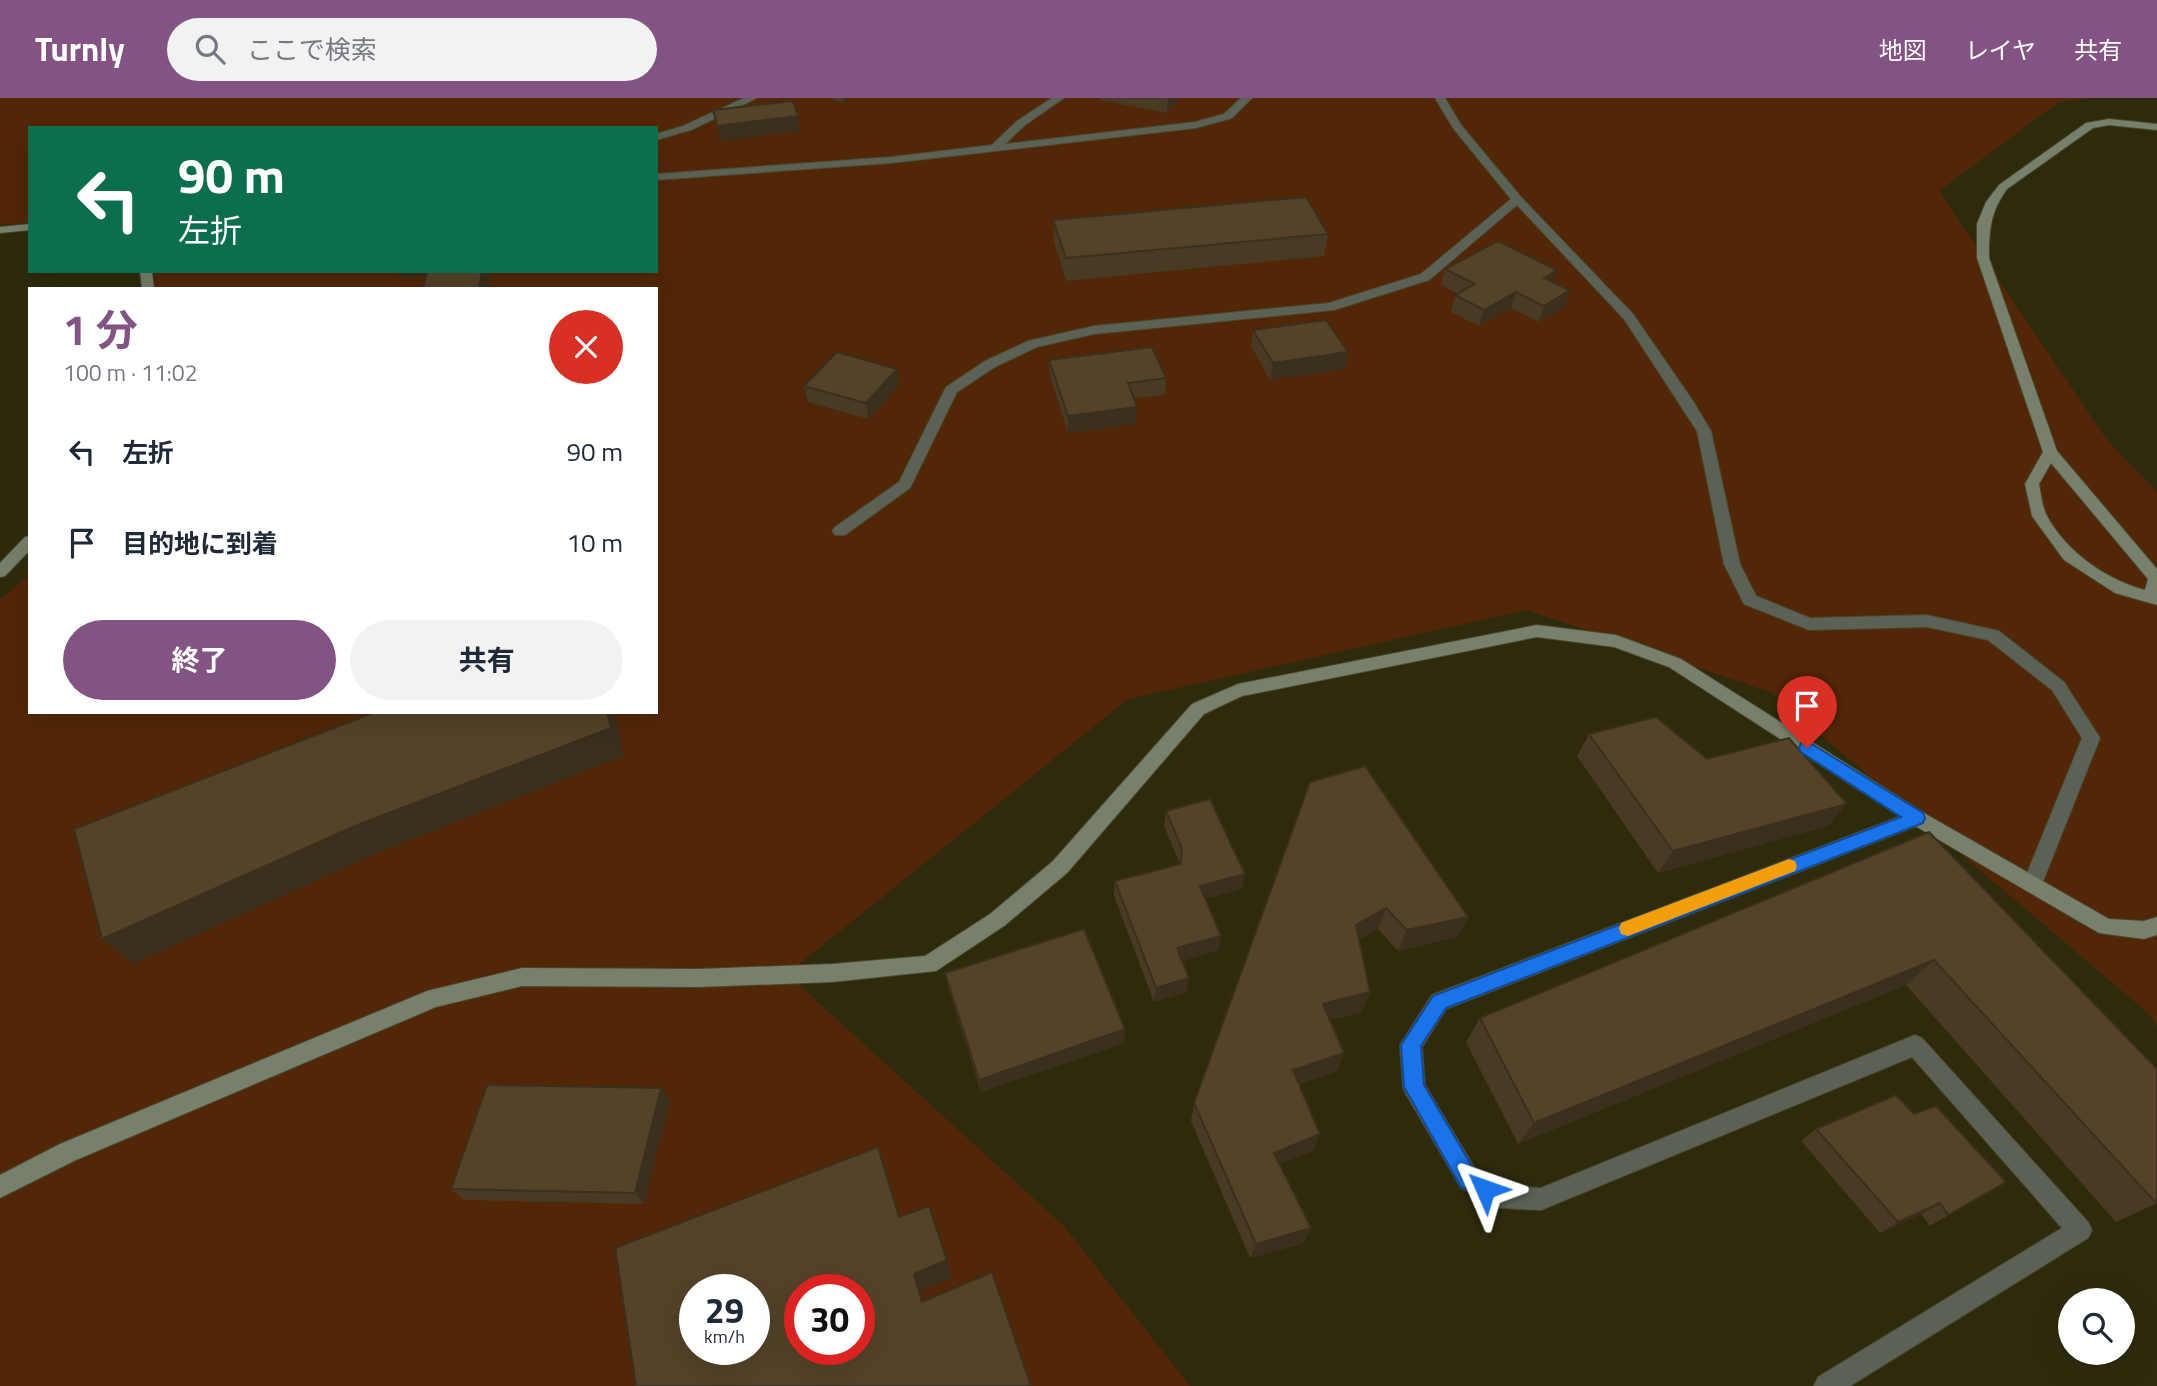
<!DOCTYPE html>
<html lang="ja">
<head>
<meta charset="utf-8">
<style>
  :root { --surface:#fff; --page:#f2f2f3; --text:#1f2937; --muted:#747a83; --accent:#835384 }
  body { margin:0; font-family:"Titillium Web","Noto Sans JP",sans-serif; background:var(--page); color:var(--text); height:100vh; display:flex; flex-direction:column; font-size:26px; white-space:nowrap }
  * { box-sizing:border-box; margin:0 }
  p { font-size:23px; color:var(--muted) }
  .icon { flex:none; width:38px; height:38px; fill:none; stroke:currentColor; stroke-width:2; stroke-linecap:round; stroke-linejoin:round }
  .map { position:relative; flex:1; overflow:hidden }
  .details { position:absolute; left:28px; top:189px; width:630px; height:427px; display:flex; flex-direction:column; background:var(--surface); border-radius:0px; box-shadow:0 7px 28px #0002 }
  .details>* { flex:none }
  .hud { position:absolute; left:28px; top:28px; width:630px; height:147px; border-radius:0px; box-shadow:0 7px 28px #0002; background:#0b6e4f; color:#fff; overflow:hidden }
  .controls { position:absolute; left:2058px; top:1190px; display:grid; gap:14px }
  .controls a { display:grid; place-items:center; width:77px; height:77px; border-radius:50%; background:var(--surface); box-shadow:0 7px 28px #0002; font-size:35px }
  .speed { position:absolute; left:679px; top:1176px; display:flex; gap:14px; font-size:35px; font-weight:700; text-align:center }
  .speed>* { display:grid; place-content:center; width:91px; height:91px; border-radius:50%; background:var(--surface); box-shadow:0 7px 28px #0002; line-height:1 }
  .speed small { font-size:18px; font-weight:400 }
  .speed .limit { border:10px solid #d22; background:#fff; color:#111 }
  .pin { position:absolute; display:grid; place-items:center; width:60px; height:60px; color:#fff; margin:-72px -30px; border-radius:50% 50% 50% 0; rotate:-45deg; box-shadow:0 0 7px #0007 }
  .pin .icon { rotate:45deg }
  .me { position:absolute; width:77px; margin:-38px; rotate:313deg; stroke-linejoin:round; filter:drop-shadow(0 0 5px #0008) }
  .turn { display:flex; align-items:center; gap:24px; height:147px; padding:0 35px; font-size:32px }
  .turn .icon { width:91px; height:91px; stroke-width:2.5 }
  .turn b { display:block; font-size:49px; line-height:60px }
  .round { display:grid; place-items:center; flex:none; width:74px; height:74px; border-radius:37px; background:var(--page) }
  .summary { display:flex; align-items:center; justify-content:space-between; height:119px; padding:0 35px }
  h1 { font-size:42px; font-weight:700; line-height:52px; color:var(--accent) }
  .primary-button { display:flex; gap:14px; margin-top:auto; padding:14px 35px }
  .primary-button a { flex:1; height:80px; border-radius:42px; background:var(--accent); color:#fff; font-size:28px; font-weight:700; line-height:80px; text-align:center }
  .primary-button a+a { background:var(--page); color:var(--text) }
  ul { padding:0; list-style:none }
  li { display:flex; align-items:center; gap:21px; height:91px; padding:0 35px }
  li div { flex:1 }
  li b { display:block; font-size:26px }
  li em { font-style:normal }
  header { display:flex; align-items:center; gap:42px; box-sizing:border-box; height:98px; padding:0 35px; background:var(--accent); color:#fff }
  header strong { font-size:33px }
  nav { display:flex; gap:38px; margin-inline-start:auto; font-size:24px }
  .search { width:490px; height:63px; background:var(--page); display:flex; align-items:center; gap:18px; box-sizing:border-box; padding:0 24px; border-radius:38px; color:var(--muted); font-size:26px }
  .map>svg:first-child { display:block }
  .green { fill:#522707; fill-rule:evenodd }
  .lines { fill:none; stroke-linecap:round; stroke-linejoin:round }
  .street-casing { stroke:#4a472b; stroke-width:2 }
  .secondary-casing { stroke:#4a472b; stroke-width:2 }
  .street { fill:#5b6155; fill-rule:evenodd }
  .secondary { fill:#76806c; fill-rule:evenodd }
  .wall { fill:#483a23 }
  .shaded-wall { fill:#3b2f1d }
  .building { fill:#544329; stroke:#3b2f1d; stroke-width:2; fill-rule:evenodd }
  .route { fill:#1a73e8; stroke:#114b97; stroke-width:2 }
  .slow { fill:#f59e0b }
</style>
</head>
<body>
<header>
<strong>Turnly</strong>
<div class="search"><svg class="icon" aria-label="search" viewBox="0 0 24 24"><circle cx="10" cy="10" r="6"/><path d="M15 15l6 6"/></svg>ここで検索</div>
<nav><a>地図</a><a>レイヤ</a><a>共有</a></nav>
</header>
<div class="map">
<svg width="2157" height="1288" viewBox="0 0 2157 1288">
  <rect width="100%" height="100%" fill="#2e2b0d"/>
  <path class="green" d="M 0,0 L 2090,0 L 2059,4 L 1939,93 L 2107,342 L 2157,394 L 2157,928 L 2149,916 L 1770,594 L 1527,512 L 1128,601 L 787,876 L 1064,1128 L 1190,1288 L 0,1288 L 0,502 L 30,476 L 30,614 L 656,614 L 656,191 L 154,191 L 155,173 L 656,173 L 656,30 L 30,30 L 30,125 L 0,127 ZM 695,1192 L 754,1192 L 754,1251 L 695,1251 ZM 800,1192 L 859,1192 L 859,1251 L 800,1251 Z"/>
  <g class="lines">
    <defs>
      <path id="street" d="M 744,0 L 757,0 L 691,32 L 656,42 L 656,36 L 683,28 Z
        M 1052,0 L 1064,0 L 1025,27 L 1005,46 L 1195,24 L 1224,16 L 1241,0 L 1252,0 L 1232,20 L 1196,30 L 891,65 L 656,82 L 656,76 L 891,59 L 992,47 L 1017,23 Z
        M 1435,0 L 1445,0 L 1461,27 L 1521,99 L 1633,216 L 1693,303 L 1711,333 L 1740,466 L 1756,498 L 1810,520 L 1927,517 L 1999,533 L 2064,584 L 2100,640 L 2040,791 L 2033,793 L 2026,791 L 2023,785 L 2082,640 L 2052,592 L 1988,542 L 1927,529 L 1809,532 L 1744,506 L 1724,466 L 1697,333 L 1624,221 L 1517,107 L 1429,182 L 1334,212 L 1094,236 L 1037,249 L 995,269 L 957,294 L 910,390 L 845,437 L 835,437 L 832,433 L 835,429 L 899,384 L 946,289 L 985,263 L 1028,243 L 1094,228 L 1329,205 L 1421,176 L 1511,101 L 1453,30 Z
        M 1917,712 L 1924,715 L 1926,720 L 1924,725 L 1446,911 L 1422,949 L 1425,987 L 1477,1074 L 1503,1088 L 1541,1090 L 1915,937 L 1922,940 L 2088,1124 L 2092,1132 L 2088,1140 L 1850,1288 L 1814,1288 L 1818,1279 L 2062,1130 L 1912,959 L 1541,1112 L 1501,1110 L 1461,1090 L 1406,996 L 1403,989 L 1400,947 L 1432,897 Z"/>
      <path id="secondary" d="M 2109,21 L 2157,26 L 2157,32 L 2109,27 L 2093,30 L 2007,91 C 1990,114 1989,133 1989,160 L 2057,353 L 2157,471 L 2157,507 L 2115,495 L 2064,462 L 2032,418 L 2025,386 L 2043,354 L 1977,160 L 1977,126 L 1986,104 L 1999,87 L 2086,25 ZM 2051,365 L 2148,481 L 2145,492 C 2107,482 2066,454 2047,418 C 2042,409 2041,396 2039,386 Z
        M 30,126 L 30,132 L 0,135 L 0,129 Z
        M 140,173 L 152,173 L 154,191 L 142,191 Z
        M 30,438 L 30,452 L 5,478 L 0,479 L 0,465 L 25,439 Z
        M 1537,527 L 1616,537 L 1681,561 L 1924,715 L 2109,821 L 2144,823 L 2157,819 L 2157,837 L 2144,841 L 2099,835 L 1910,725 L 1669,569 L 1614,549 L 1537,539 L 1242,598 L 1204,616 L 1067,775 L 1004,828 L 936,873 L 832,884 L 699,889 L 522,888 L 436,909 L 76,1062 L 0,1100 L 0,1077 L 60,1046 L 427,893 L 522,870 L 699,871 L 832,866 L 925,858 L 990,816 L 1053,763 L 1192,606 L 1238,586 Z"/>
    </defs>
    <use href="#street" class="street-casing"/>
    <use href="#secondary" class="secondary-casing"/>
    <use href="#street" class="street"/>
    <use href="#secondary" class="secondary"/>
  </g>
  <path class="wall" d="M 828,0 L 851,0 L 844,5 Z
    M 1100,0 L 1179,0 L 1167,15 L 1100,2 Z
    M 1053,122 L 1328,136 L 1324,158 L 1066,183 L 1054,144 Z
    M 1445,171 L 1557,172 L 1553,184 L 1565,209 L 1539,224 L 1511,210 L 1479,228 L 1451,214 L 1455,197 L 1458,196 L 1441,187 Z
    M 1253,232 L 1348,254 L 1345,271 L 1270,282 L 1251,248 Z
    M 1049,262 L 1166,280 L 1165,297 L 1134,300 L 1136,326 L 1068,335 L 1050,278 Z
    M 897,271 L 899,287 L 869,321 L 808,304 L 804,288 Z
    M 1589,636 L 1707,661 L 1828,728 L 1658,775 L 1577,658 Z
    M 1310,684 L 1458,839 L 1398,853 L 1378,831 L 1359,842 L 1370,894 L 1362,914 L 1330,922 L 1344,955 L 1337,973 L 1299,986 L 1313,1053 L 1280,1066 L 1304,1145 L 1250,1160 L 1191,1023 L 1194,1005 Z
    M 1166,713 L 1245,776 L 1242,791 L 1205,801 L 1219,852 L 1182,863 L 1187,894 L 1154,904 L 1114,798 L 1115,783 L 1180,766 L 1164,728 Z
    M 1929,734 L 2157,1105 L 2116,1124 L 1906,887 L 1518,1046 L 1466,944 L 1480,920 Z
    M 945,875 L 1125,931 L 1124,945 L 981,994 L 948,889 Z
    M 670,1003 L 644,1106 L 464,1102 L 451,1091 Z
    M 1914,1016 L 2006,1084 L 1930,1128 L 1921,1116 L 1880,1135 L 1801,1043 L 1816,1031 Z"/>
  <path class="shaded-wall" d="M 843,0 L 851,0 L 844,5 Z
    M 1168,0 L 1179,0 L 1167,15 Z
    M 798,18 L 800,33 L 720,43 L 717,28 Z
    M 1557,172 L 1552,188 L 1544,180 Z
    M 398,173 L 478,173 L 402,181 Z
    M 482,173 L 487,173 L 490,180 L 488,191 L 479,191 Z
    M 1570,192 L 1565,209 L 1539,224 L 1544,208 Z
    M 1516,194 L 1511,210 L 1479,228 L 1484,212 Z
    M 1348,254 L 1345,271 L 1270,282 L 1273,265 Z
    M 897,271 L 899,287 L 869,321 L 866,305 Z
    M 1137,309 L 1136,326 L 1068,335 L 1068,318 Z
    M 607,614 L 614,614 L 624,658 L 377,755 L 133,866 L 102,841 Z
    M 1847,706 L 1828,728 L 1658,775 L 1673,753 Z
    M 1245,776 L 1242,791 L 1197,803 L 1200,788 Z
    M 1386,810 L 1378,831 L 1349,847 L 1356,827 Z
    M 1468,819 L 1458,839 L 1398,853 L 1407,832 Z
    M 1221,838 L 1219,852 L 1175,865 L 1177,850 Z
    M 1934,862 L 1906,887 L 1518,1046 L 1534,1025 Z
    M 1189,880 L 1187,894 L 1154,904 L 1156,890 Z
    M 1370,894 L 1362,914 L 1316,925 L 1323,906 Z
    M 1125,931 L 1124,945 L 981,994 L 979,982 Z
    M 1344,955 L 1337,973 L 1287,990 L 1293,972 Z
    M 661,990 L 670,1003 L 644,1106 L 635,1095 Z
    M 1320,1036 L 1313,1053 L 1268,1071 L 1274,1055 Z
    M 878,1049 L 885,1070 L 906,1138 L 899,1119 Z
    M 1940,1105 L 1921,1116 L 1880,1135 L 1898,1124 Z
    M 1311,1130 L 1304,1145 L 1250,1160 L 1256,1146 Z
    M 947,1162 L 952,1180 L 921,1193 L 928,1220 L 922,1204 L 914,1176 Z"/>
  <path class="building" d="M 793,3 L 798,18 L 717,28 L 713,12 Z
    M 1306,99 L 1328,136 L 1066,160 L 1053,122 Z
    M 1498,143 L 1557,172 L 1544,180 L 1570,192 L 1544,208 L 1516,194 L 1484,212 L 1455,197 L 1475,186 L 1445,171 Z
    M 427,173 L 482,173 L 479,191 L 423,191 Z
    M 1326,222 L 1348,254 L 1273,265 L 1253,232 Z
    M 1152,249 L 1166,280 L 1128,285 L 1137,309 L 1068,318 L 1049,262 Z
    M 837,254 L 897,271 L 866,305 L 804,288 Z
    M 375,614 L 607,614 L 611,630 L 355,728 L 102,841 L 74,731 Z
    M 1656,619 L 1707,661 L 1789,640 L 1847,706 L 1673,753 L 1589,636 Z
    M 1365,668 L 1468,819 L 1407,832 L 1386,810 L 1356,827 L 1370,894 L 1323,906 L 1344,955 L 1293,972 L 1320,1036 L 1274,1055 L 1311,1130 L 1256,1146 L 1194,1005 L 1310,684 Z
    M 1210,701 L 1245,776 L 1200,788 L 1221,838 L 1177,850 L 1189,880 L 1156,890 L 1115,783 L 1181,766 L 1182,751 L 1166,713 Z
    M 1929,734 L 2157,971 L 2157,1105 L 2156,1105 L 1934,862 L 1534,1025 L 1480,920 Z
    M 1084,831 L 1125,931 L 979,982 L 945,875 Z
    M 487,987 L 661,990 L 635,1095 L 451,1091 Z
    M 1896,997 L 1914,1016 L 1936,1008 L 2006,1084 L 1948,1117 L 1940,1105 L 1898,1124 L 1816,1031 Z
    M 878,1049 L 899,1119 L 929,1108 L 947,1162 L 914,1176 L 922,1204 L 992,1174 L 1031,1288 L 636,1288 L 615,1150 ZM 695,1192 L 754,1192 L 754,1251 L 695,1251 ZM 800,1192 L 859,1192 L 859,1251 L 800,1251 Z"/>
  <path class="route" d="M 1807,643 L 1923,715 L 1925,720 L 1923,725 L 1446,910 L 1421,948 L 1424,987 L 1476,1075 L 1492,1083 L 1495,1091 L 1492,1098 L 1485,1101 L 1461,1089 L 1404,989 L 1401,947 L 1433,898 L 1901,719 L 1801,654 L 1799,650 L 1801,645 Z"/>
  <path class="slow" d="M 1789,761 L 1795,763 L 1797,768 L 1795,773 L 1628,838 L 1621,836 L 1619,830 L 1621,825 Z"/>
</svg>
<div class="controls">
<a><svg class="icon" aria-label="search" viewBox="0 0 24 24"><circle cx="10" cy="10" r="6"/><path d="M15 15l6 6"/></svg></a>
</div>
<div class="speed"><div>29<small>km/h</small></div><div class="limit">30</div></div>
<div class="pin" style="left:1807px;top:650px;background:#d93025"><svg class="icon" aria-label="arrive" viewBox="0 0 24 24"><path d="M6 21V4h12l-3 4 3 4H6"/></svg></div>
<svg class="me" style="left:1485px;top:1091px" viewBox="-20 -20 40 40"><path d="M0-17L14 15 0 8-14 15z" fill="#1a73e8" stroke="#fff" stroke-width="4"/></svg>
<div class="hud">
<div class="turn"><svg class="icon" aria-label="left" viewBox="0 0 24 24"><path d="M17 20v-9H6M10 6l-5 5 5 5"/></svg><div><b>90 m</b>左折</div></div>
</div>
<section class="details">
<div class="summary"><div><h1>1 分</h1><p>100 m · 11:02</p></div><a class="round" style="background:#d93025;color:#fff"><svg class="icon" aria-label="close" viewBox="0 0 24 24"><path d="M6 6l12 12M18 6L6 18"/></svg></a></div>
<ul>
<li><svg class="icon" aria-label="left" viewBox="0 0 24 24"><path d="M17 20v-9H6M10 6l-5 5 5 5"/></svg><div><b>左折</b></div><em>90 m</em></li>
<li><svg class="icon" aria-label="arrive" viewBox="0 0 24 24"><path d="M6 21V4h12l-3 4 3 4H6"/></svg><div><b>目的地に到着</b></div><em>10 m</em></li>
</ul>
<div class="primary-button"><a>終了</a><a>共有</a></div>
</section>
</div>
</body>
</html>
